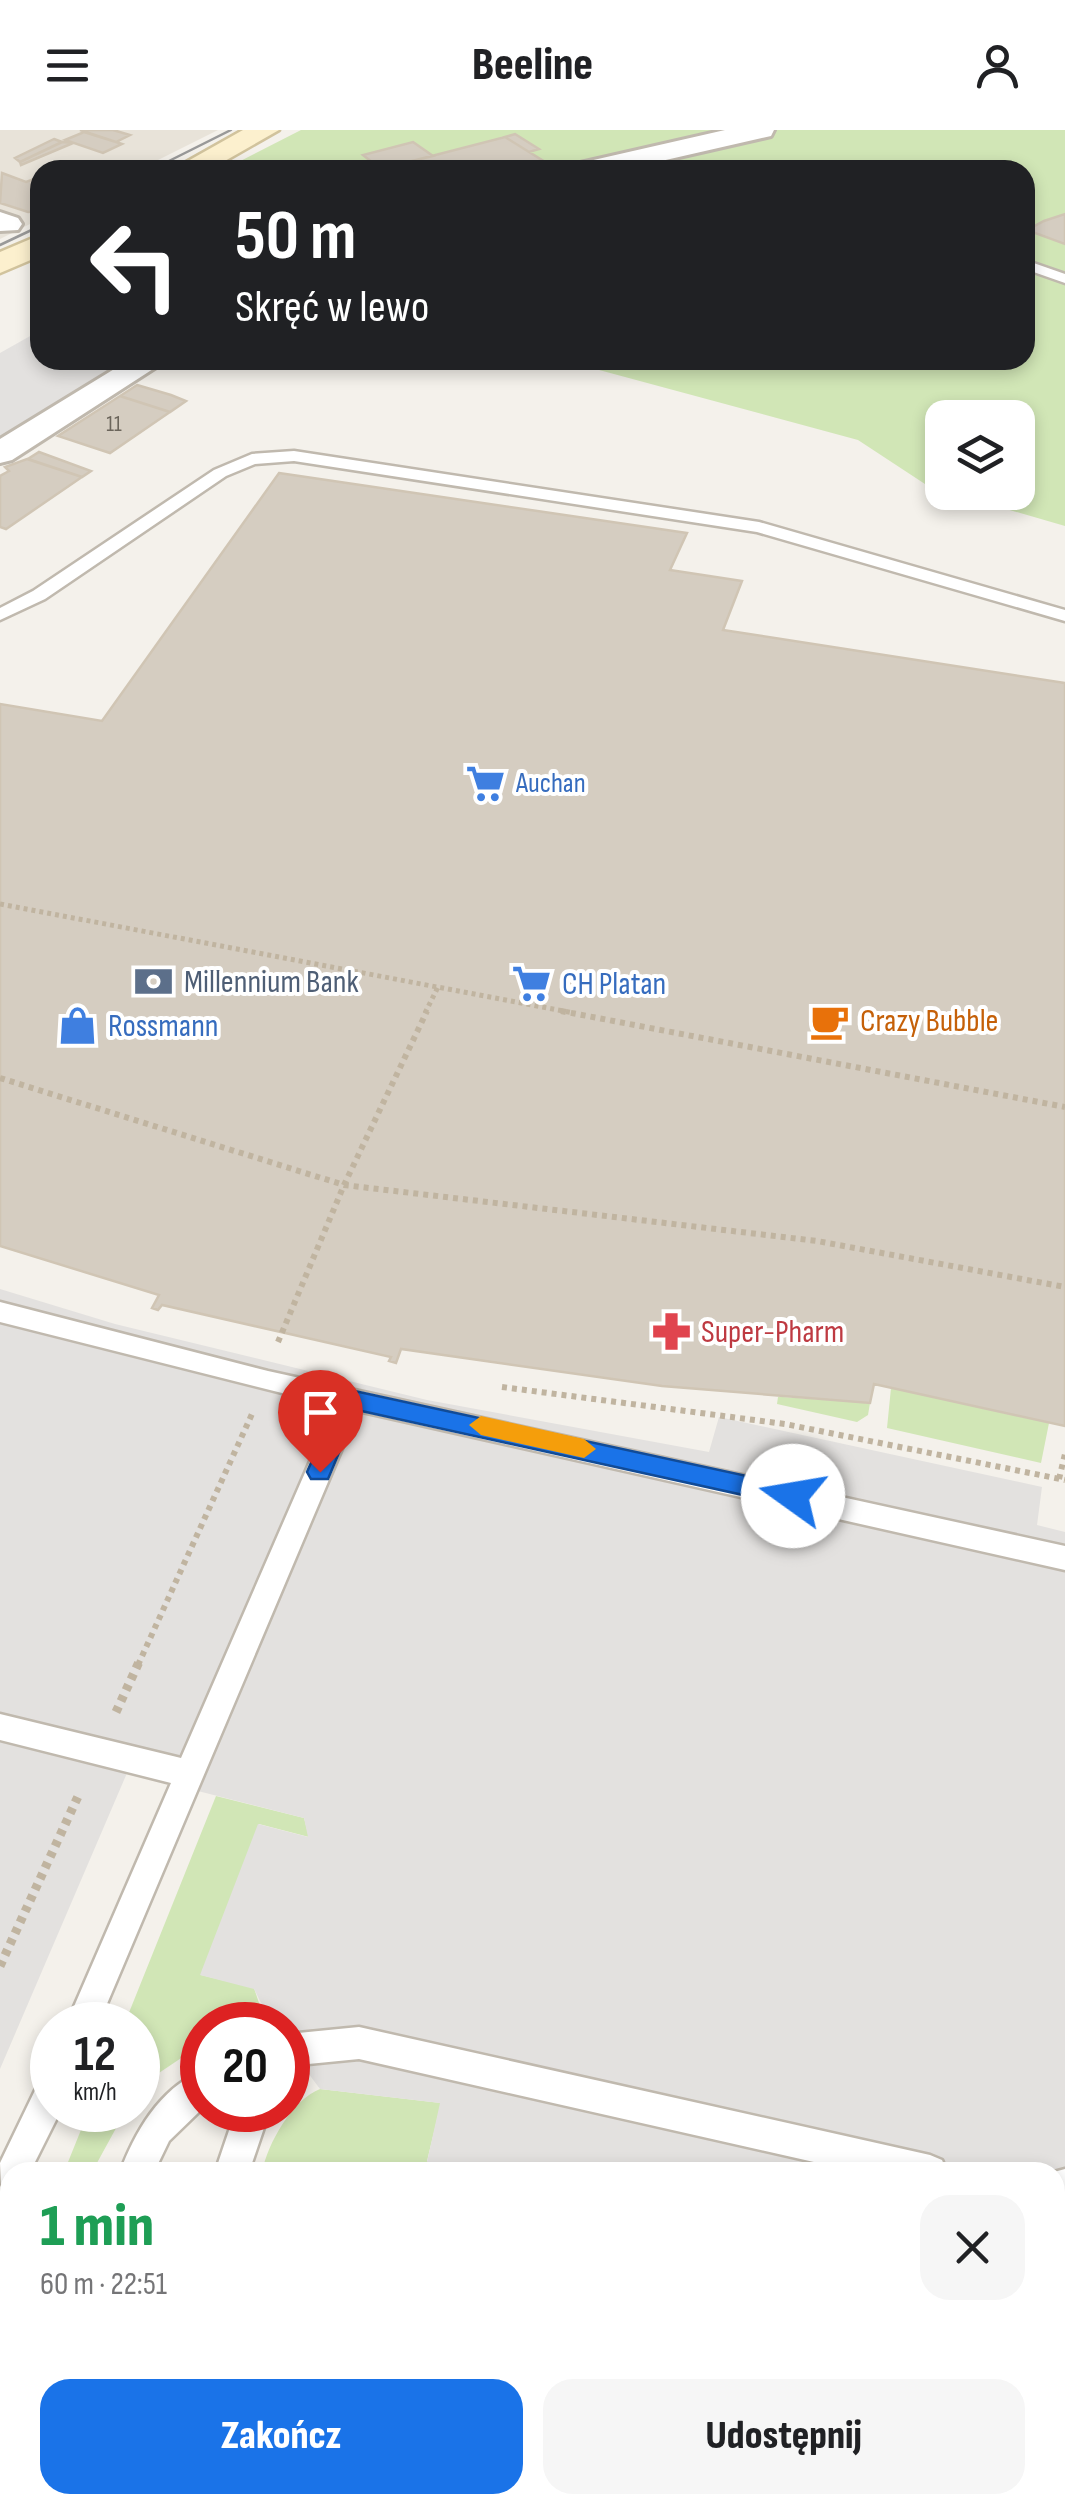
<!DOCTYPE html>
<html lang="pl">
<head>
<meta charset="utf-8">
<style>
  :root { --surface:#fff; --page:#f6f6f6; --text:#202124; --muted:#757577; --accent:#1a73e8 }
  body { margin:0; font-family:"Sofia Sans Condensed",sans-serif; background:var(--page); color:var(--text); height:100vh; display:flex; flex-direction:column; font-size:38px; white-space:nowrap }
  * { box-sizing:border-box; margin:0 }
  p { font-size:32px; color:var(--muted) }
  .icon { flex:none; width:55px; height:55px; fill:none; stroke:currentColor; stroke-width:2; stroke-linecap:round; stroke-linejoin:round }
  .map { position:relative; flex:1; overflow:hidden }
  .side { position:absolute; left:0px; top:2032px; width:1065px; height:352px; display:flex; flex-direction:column; background:var(--surface); border-radius:30px 30px 0 0; box-shadow:0 5px 15px #0003 }
  .side>* { flex:none }
  .top-card { position:absolute; left:30px; top:30px; width:1005px; height:210px; border-radius:30px; box-shadow:0 5px 15px #0003; background:#202124; color:#fff; overflow:hidden }
  .buttons { position:absolute; left:925px; top:270px; display:grid; gap:20px }
  .buttons a { display:grid; place-items:center; width:110px; height:110px; border-radius:20px; background:var(--surface); box-shadow:0 5px 15px #0003; font-size:50px }
  .speed { position:absolute; left:30px; top:1872px; display:flex; gap:20px; font-size:50px; font-weight:700; text-align:center }
  .speed>* { display:grid; place-content:center; width:130px; height:130px; border-radius:50%; background:var(--surface); box-shadow:0 5px 15px #0003; line-height:1 }
  .speed small { font-size:25px; font-weight:400 }
  .speed .limit { border:15px solid #d22; background:#fff; color:#111 }
  .pin { position:absolute; display:grid; place-items:center; width:85px; height:85px; color:#fff; margin:-102px -42px; border-radius:50% 50% 50% 0; rotate:-45deg; box-shadow:0 0 10px #0007 }
  .pin .icon { rotate:45deg }
  .me { position:absolute; width:110px; margin:-55px; rotate:283deg; stroke-linejoin:round; filter:drop-shadow(0 0 8px #0008) }
  .turn { display:flex; align-items:center; gap:35px; height:210px; padding:0 40px; font-size:45px }
  .turn .icon { width:130px; height:130px; stroke-width:2.5 }
  .turn b { display:block; font-size:70px; line-height:85px }
  .round { display:grid; place-items:center; flex:none; width:105px; height:105px; border-radius:30px; background:var(--page) }
  .headline { display:flex; align-items:center; justify-content:space-between; height:170px; padding:0 40px }
  h1 { font-size:60px; font-weight:800; line-height:75px; color:#1e9e55 }
  .button { display:flex; gap:20px; margin-top:auto; padding:20px 40px }
  .button a { flex:1; height:115px; border-radius:30px; background:var(--accent); color:#fff; font-size:40px; font-weight:800; line-height:115px; text-align:center }
  .button a+a { background:var(--page); color:var(--text) }
  header { display:flex; justify-content:space-between; align-items:center; height:130px; padding:0 40px; background:var(--surface); font-size:45px; font-weight:800 }
  .map>svg:first-child { display:block }
  .residential { fill:#e8e3d9 }
  .green { fill:#d1e6b6 }
  .parking { fill:#e3e1df }
  .building { fill:#d5cdc1; stroke:#d0c5b4; stroke-width:2.5 }
  .lines { fill:none; stroke-linecap:round; stroke-linejoin:round }
  .lane-casing { stroke:#c0b9ae; stroke-width:5 }
  .street-casing { stroke:#c0b9ae; stroke-width:6 }
  .secondary-casing { stroke:#d1c39d; stroke-width:5 }
  .path-far2 { stroke:#c0b4a0; stroke-width:5; stroke-dasharray:4 4; stroke-linecap:butt }
  .path-far1 { stroke:#c0b4a0; stroke-width:6; stroke-dasharray:5 5; stroke-linecap:butt }
  .path { stroke:#c0b4a0; stroke-width:9; stroke-dasharray:6 6; stroke-linecap:butt }
  .lane { fill:#fff; fill-rule:evenodd }
  .street { fill:#fff; fill-rule:evenodd }
  .secondary { fill:#fcf0ce; fill-rule:evenodd }
  .tram { stroke:#999; stroke-width:2.5 }
  .route { fill:#1a73e8; stroke:#114b97; stroke-width:2.5 }
  .slow { fill:#f59e0b }
  .labels { text-anchor:middle; dominant-baseline:central; stroke-width:8; stroke-linejoin:round; paint-order:stroke }
  .far-number-label { font-size:22px; fill:#6b655b }
  .far-shop-label { font-size:28px; fill:#366cbe; stroke:#fff; text-anchor:start }
  .service-label { font-size:32px; fill:#4e5e75; stroke:#fff; text-anchor:start }
  .shop-label { font-size:32px; fill:#366cbe; stroke:#fff; text-anchor:start }
  .food-label { font-size:32px; fill:#c56008; stroke:#fff; text-anchor:start }
  .health-label { font-size:32px; fill:#be3a42; stroke:#fff; text-anchor:start }
</style>
</head>
<body>
<header><svg class="icon" aria-label="menu" viewBox="0 0 24 24"><path d="M4 6h16M4 12h16M4 18h16"/></svg>Beeline<svg class="icon" aria-label="person" viewBox="0 0 24 24"><circle cx="12" cy="8" r="4"/><path d="M4 21q1-7 8-7t8 7"/></svg></header>
<div class="map">
<svg width="1065" height="2383" viewBox="0 0 1065 2383">
  <rect width="100%" height="100%" fill="#f4f1eb"/>
  <path class="residential" d="M 0,0 L 218,0 L 138,40 L 40,40 L 40,89 L 0,109 Z"/>
  <path class="green" d="M 301,0 L 1065,0 L 1065,396 L 951,363 L 1018,362 L 1018,288 L 942,288 L 942,360 L 928,356 L 858,310 L 562,230 L 1025,230 L 1025,40 L 223,40 Z
    M 891,1258 L 1049,1293 L 1041,1333 L 887,1298 Z
    M 778,1267 L 783,1267 L 870,1273 L 868,1285 L 857,1292 L 777,1274 Z
    M 216,1666 L 304,1688 L 309,1707 L 259,1694 L 201,1845 L 254,1858 L 262,1882 L 236,1895 L 202,1895 L 202,1914 L 153,1947 L 138,1965 L 138,1895 L 124,1895 Z
    M 320,1959 L 441,1973 L 427,2031 L 472,2042 L 262,2042 C 268,2013 292,1970 320,1959 Z
    M 89,1980 L 126,1980 L 92,2042 L 64,2042 Z
    M 175,2375 L 853,2375 L 916,2383 L 136,2383 L 137,2377 Z"/>
  <path class="parking" d="M 39,201 L 40,230 L 136,233 L 0,316 L 0,223 Z
    M 0,1159 L 115,1194 L 427,1270 L 709,1322 L 719,1287 L 1042,1357 L 1037,1395 L 1065,1402 L 1065,2177 L 1055,2175 L 1055,2042 L 472,2042 L 427,2032 L 440,1973 L 320,1959 L 288,1916 L 288,1895 L 272,1895 L 254,1859 L 200,1845 L 258,1694 L 308,1707 L 304,1688 L 127,1643 L 0,1939 Z"/>
  <path class="building" d="M 80,0 L 113,0 L 130,5 L 116,12 Z
    M 84,2 L 116,12 L 122,14 L 103,23 L 65,10 Z
    M 515,4 L 539,19 L 529,22 L 505,7 Z
    M 505,7 L 545,32 L 520,40 L 426,40 L 412,31 Z
    M 54,9 L 62,12 L 20,32 L 15,28 Z
    M 62,12 L 73,13 L 21,35 L 20,32 Z
    M 413,12 L 433,26 L 412,31 L 426,40 L 382,40 L 363,25 Z
    M 2,43 L 26,52 L 40,47 L 40,81 L 28,82 L 0,73 Z
    M 1065,84 L 1065,114 L 1027,100 L 1044,91 Z
    M 137,255 L 171,265 L 186,271 L 170,282 L 120,266 Z
    M 120,266 L 170,282 L 110,323 L 58,306 Z
    M 39,322 L 91,341 L 82,347 L 28,329 Z
    M 27,329 L 82,347 L 6,399 L 0,397 L 0,346 L 9,341 L 5,337 Z
    M 279,343 L 687,403 L 670,440 L 742,451 L 723,500 L 1065,553 L 1065,1296 L 874,1254 L 870,1273 L 662,1256 L 401,1219 L 396,1233 L 389,1231 L 391,1227 L 162,1175 L 158,1180 L 152,1178 L 159,1165 L 0,1116 L 0,574 L 102,591 Z"/>
  <g class="lines">
    <defs>
      <path id="lane" d="M 640,20 L 678,37 L 680,40 L 663,40 L 635,27 L 633,24 Z
        M 1025,130 L 1065,144 L 1065,153 L 1025,139 Z
        M 294,321 L 759,392 L 1065,480 L 1065,491 L 757,402 L 294,331 L 255,334 L 226,346 L 45,469 L 0,490 L 0,478 L 33,461 L 214,340 L 252,324 Z
        M 0,1172 L 268,1241 L 1065,1416 L 1065,1440 L 358,1281 L 98,1895 L 66,1895 L 171,1653 L 0,1610 L 0,1584 L 181,1628 L 334,1276 L 0,1192 Z
        M 359,1897 L 930,2025 L 942,2030 L 947,2042 L 858,2042 L 359,1929 L 288,1936 L 288,1904 Z
        M 202,1941 L 202,1979 L 169,2011 L 154,2042 L 120,2042 C 135,2002 160,1958 202,1941 Z
        M 52,1946 L 52,1980 L 61,1980 L 30,2042 L 10,2042 L 10,2058 L 1,2054 L 0,2033 L 40,1950 Z
        M 236,1980 L 270,1980 L 249,2042 L 215,2042 Z
        M 1065,2039 L 1065,2073 L 1055,2076 L 1054,2042 Z"/>
      <path id="street" d="M 725,0 L 774,0 L 771,6 L 622,40 L 572,40 L 576,34 Z
        M 0,82 L 18,88 L 22,94 L 18,100 L 0,101 Z
        M 129,230 L 167,230 L 12,330 L 0,333 L 0,309 Z"/>
      <path id="secondary" d="M 243,0 L 279,0 L 209,40 L 172,40 Z
        M 40,105 L 40,126 L 0,143 L 0,122 Z
        M 0,2197 L 10,2197 L 10,2275 L 0,2275 Z
        M 1055,2253 L 1065,2255 L 1065,2335 L 1055,2333 Z
        M 10,2347 L 10,2375 L 80,2375 L 79,2383 L 0,2383 Z"/>
    </defs>
    <use href="#lane" class="lane-casing"/>
    <use href="#street" class="street-casing"/>
    <use href="#secondary" class="secondary-casing"/>
    <path class="path-far2" d="M 0,774 L 574,883
      M 425,883 L 438,857"/>
    <path class="path-far1" d="M 561,881 L 1065,977
      M 0,948 L 344,1055 L 817,1111 L 1065,1157
      M 278,1212 L 344,1055 L 427,881
      M 502,1257 L 785,1294 L 1065,1350
      M 1059,1349 L 1065,1324
      M 138,1535 L 252,1284"/>
    <path class="path" d="M 116,1582 L 139,1532
      M 0,1836 L 80,1662
      M 115,2383 L 116,2375"/>
    <use href="#lane" class="lane"/>
    <use href="#street" class="street"/>
    <use href="#secondary" class="secondary"/>
    <path class="tram" d="M 151,40 L 231,0
      M 0,115 L 40,96"/>
  </g>
  <path class="route" d="M 350,1260 L 793,1356 L 805,1366 L 793,1376 L 357,1280 L 328,1349 L 311,1349 L 307,1342 L 342,1263 Z"/>
  <path class="slow" d="M 481,1286 L 584,1309 L 596,1319 L 584,1328 L 481,1305 L 469,1295 Z"/>
  <defs>
    <symbol id="supermarket-bare" viewBox="-9 -9 18 18"><path d="M-6-5.5h2.5l.6 2H6L4.5 2H-2.5L-4.4-4H-6ZM-1.5 3.2a1.3 1.3 0 1 0 .1 0ZM3 3.2a1.3 1.3 0 1 0 .1 0Z" fill="#3f7fe0" stroke="#fff" stroke-width="2.5" paint-order="stroke"/></symbol>
    <symbol id="bank-bare" viewBox="-9 -9 18 18"><path d="M-6-4H6V4H-6ZM0-2.3a2.3 2.3 0 1 0 0 4.6a2.3 2.3 0 1 0 0-4.6Z" fill="#5c6f8a" stroke="#fff" stroke-width="2.5" paint-order="stroke"/></symbol>
    <symbol id="cafe-bare" viewBox="-9 -9 18 18"><path d="M-5.5-4.5H6V0H3Q3 3.5 0 3.5H-2.5Q-5.5 3.5-5.5 0ZM3-3.2v2h1.7v-2ZM-6 4.5H4V6H-6Z" fill="#e8710a" stroke="#fff" stroke-width="2.5" paint-order="stroke"/></symbol>
    <symbol id="shop-bare" viewBox="-9 -9 18 18"><path d="M-5-2.5h2.3a2.7 3.5 0 0 1 5.4 0H5L5.5 6h-11ZM-1.5-2.5h3a1.5 2.3 0 0 0-3 0Z" fill="#3f7fe0" stroke="#fff" stroke-width="2.5" paint-order="stroke"/></symbol>
    <symbol id="pharmacy-bare" viewBox="-9 -9 18 18"><path d="M-2-6h4v4h4v4h-4v4h-4v-4h-4v-4h4Z" fill="#e0444e" stroke="#fff" stroke-width="2.5" paint-order="stroke"/></symbol>
  </defs>
  <g fill-rule="evenodd">
    <use href="#supermarket-bare" x="458" y="626" width="55" height="55"/>
    <use href="#bank-bare" x="126" y="824" width="55" height="55"/>
    <use href="#supermarket-bare" x="504" y="826" width="55" height="55"/>
    <use href="#cafe-bare" x="802" y="864" width="55" height="55"/>
    <use href="#shop-bare" x="50" y="868" width="55" height="55"/>
    <use href="#pharmacy-bare" x="644" y="1174" width="55" height="55"/>
  </g>
  <g class="labels">
    <g class="far-number-label">
      <text x="114" y="294">11</text>
    </g>
    <g class="far-shop-label">
      <text x="516" y="653">Auchan</text>
    </g>
    <g class="service-label">
      <text x="184" y="852">Millennium Bank</text>
    </g>
    <g class="shop-label">
      <text x="562" y="854">CH Platan</text>
      <text x="108" y="896">Rossmann</text>
    </g>
    <g class="food-label">
      <text x="860" y="891">Crazy Bubble</text>
    </g>
    <g class="health-label">
      <text x="701" y="1202">Super-Pharm</text>
    </g>
  </g>
</svg>
<div class="buttons">
<a><svg class="icon" aria-label="layers" viewBox="0 0 24 24"><path d="M12 4l9 5-9 5-9-5zM3 14l9 5 9-5"/></svg></a>
</div>
<div class="speed"><div>12<small>km/h</small></div><div class="limit">20</div></div>
<div class="pin" style="left:320px;top:1342px;background:#d93025"><svg class="icon" aria-label="arrive" viewBox="0 0 24 24"><path d="M6 21V4h12l-3 4 3 4H6"/></svg></div>
<svg class="me" style="left:793px;top:1366px" viewBox="-20 -20 40 40"><circle r="19" fill="#fff"/><path d="M0-13L10 11 0 6-10 11z" fill="#1a73e8"/></svg>
<div class="top-card">
<div class="turn"><svg class="icon" aria-label="left" viewBox="0 0 24 24"><path d="M17 20v-9H6M10 6l-5 5 5 5"/></svg><div><b>50 m</b>Skręć w lewo</div></div>
</div>
<section class="side">
<div class="headline"><div><h1>1 min</h1><p>60 m · 22:51</p></div><a class="round"><svg class="icon" aria-label="close" viewBox="0 0 24 24"><path d="M6 6l12 12M18 6L6 18"/></svg></a></div>
<div class="button"><a>Zakończ</a><a>Udostępnij</a></div>
</section>
</div>
</body>
</html>
